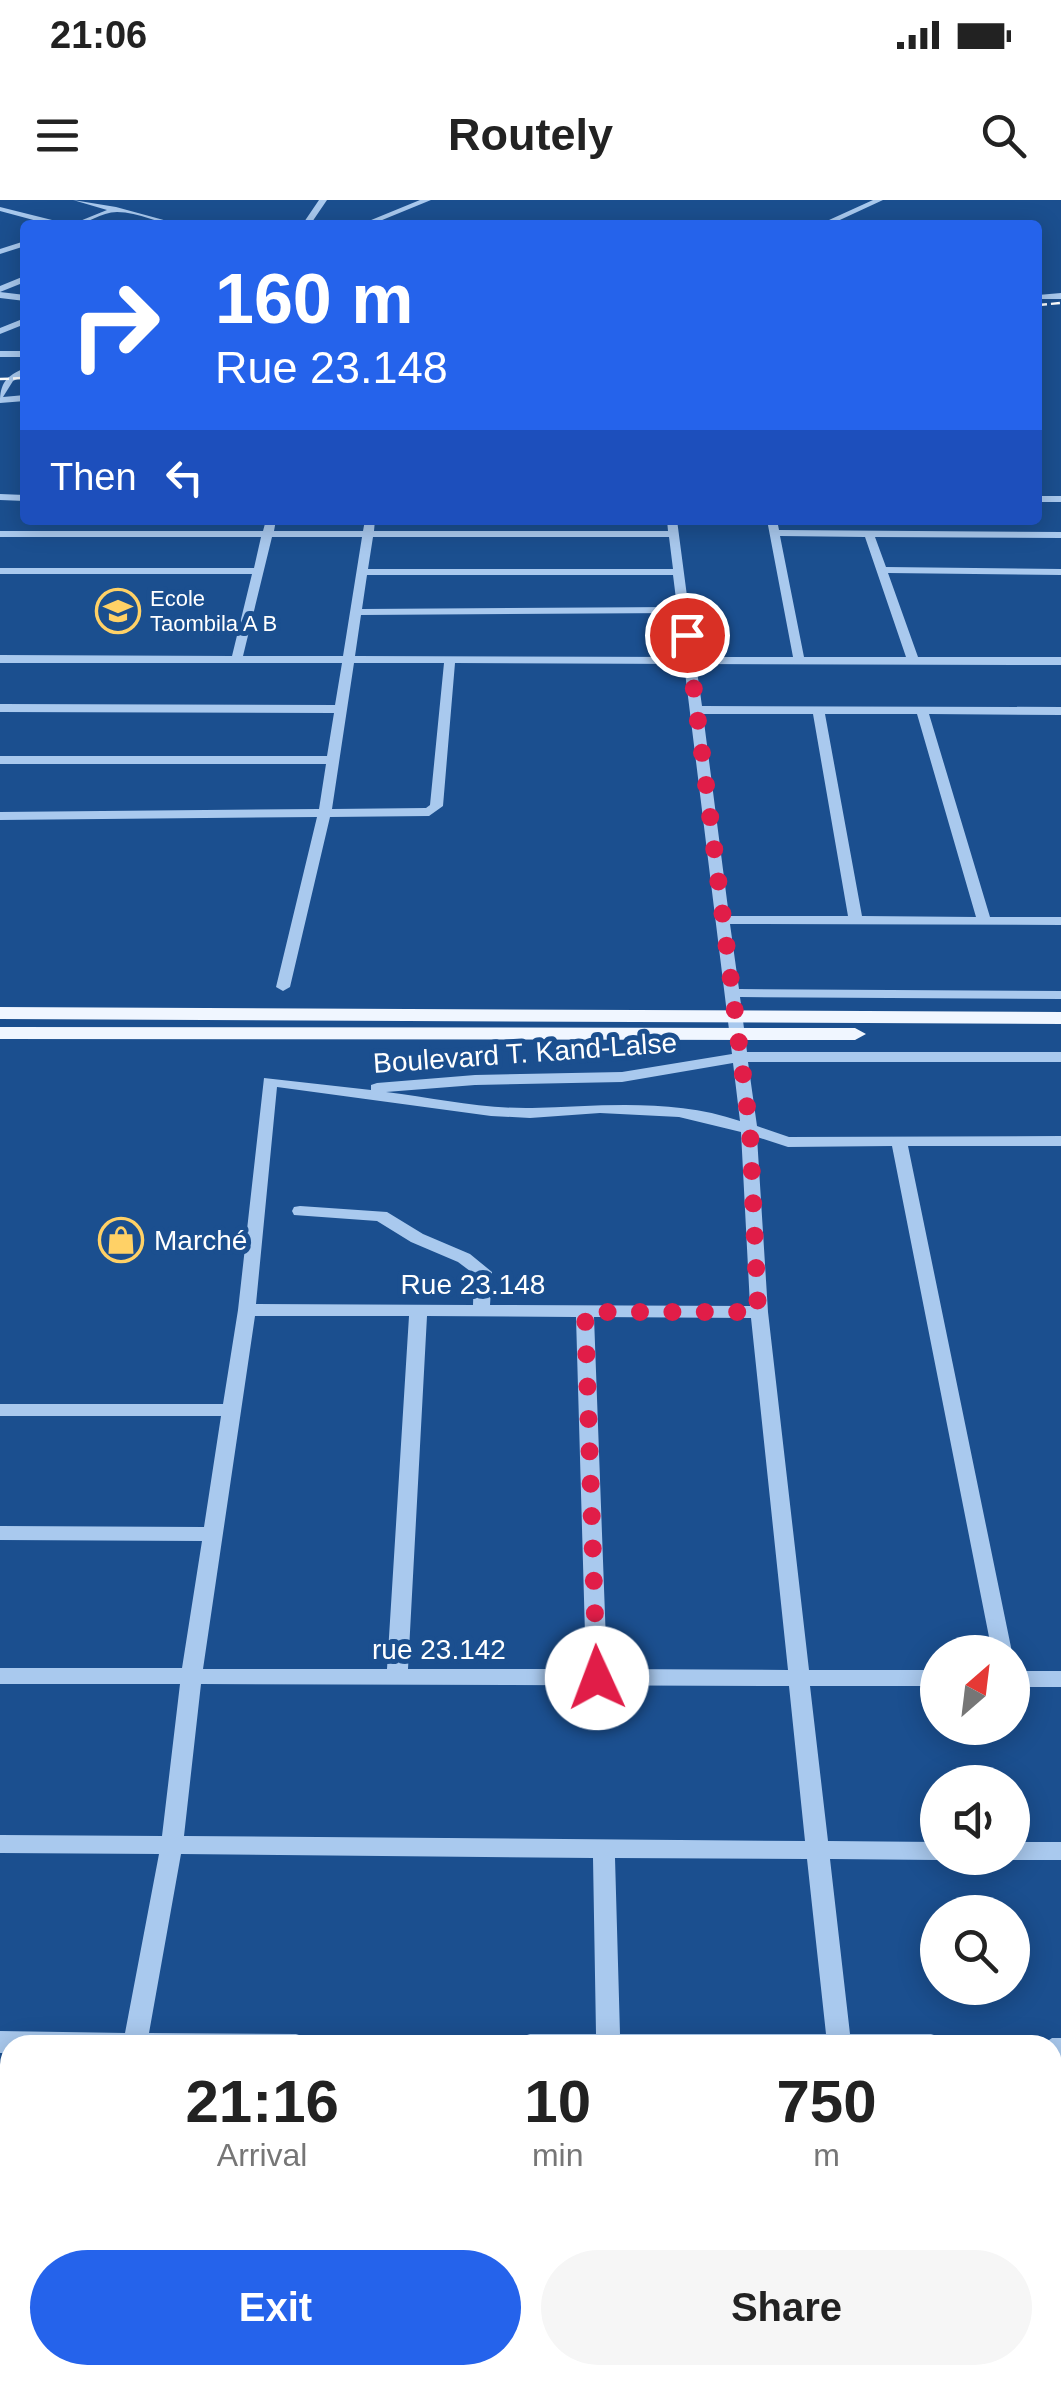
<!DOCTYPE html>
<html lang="en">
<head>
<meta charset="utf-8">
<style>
  :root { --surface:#fff; --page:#f6f6f6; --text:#222; --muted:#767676; --accent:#2563eb }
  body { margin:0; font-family:Arial,sans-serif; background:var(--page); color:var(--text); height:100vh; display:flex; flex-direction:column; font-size:38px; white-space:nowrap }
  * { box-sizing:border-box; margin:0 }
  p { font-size:32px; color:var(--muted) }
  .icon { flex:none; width:55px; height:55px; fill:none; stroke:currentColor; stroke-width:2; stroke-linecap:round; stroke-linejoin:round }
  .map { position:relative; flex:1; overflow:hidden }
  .details { position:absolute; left:0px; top:1835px; width:1062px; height:350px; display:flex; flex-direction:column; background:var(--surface); border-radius:30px 30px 0 0; box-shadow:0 5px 25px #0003 }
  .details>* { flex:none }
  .top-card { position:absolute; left:20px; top:20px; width:1022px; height:305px; border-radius:10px; box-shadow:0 5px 25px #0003; background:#2563eb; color:#fff; overflow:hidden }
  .needle { width:65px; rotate:28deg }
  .controls { position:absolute; left:920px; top:1435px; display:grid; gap:20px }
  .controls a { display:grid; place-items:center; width:110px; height:110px; border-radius:50%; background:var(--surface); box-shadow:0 5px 25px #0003; font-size:50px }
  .pin { position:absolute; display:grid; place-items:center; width:85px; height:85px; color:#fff; margin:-42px; border:5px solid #fff; border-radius:50%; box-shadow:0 2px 10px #0007 }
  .me { position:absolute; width:110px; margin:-55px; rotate:358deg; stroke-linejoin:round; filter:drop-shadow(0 0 8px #0008) }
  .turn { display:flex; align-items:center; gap:35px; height:210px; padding:0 30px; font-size:45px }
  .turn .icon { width:130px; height:130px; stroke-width:2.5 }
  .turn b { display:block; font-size:70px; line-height:85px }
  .then { display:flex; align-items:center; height:95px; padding:0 30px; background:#0003; gap:20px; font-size:38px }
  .eta { display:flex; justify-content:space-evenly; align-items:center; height:170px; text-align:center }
  .eta b { font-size:60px; font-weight:700; line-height:70px }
  .primary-button { display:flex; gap:20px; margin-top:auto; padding:20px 30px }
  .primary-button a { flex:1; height:115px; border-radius:60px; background:var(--accent); color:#fff; font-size:40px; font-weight:700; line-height:115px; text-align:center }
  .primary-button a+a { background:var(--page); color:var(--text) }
  .status { display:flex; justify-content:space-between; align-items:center; height:70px; padding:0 50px; background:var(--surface); direction:ltr }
  .status svg { height:28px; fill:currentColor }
  header { display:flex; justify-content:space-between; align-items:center; height:130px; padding:0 30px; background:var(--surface); font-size:45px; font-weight:700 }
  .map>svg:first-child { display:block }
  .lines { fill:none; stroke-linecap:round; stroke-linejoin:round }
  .minor { fill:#a9c9ee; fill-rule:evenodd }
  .major { fill:#f0f6ff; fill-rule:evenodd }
  .rail { stroke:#fff; stroke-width:2.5; stroke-dasharray:9 4; stroke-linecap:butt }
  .route { stroke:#e11d48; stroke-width:18; stroke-dasharray:0 32.4 }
  .labels { text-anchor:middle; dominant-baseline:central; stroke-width:10; stroke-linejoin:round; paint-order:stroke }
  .far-poi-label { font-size:22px; fill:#fff; stroke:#1b4f8f; text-anchor:start }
  .street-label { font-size:28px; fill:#fff; stroke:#1b4f8f }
  .poi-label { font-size:28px; fill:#fff; stroke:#1b4f8f; text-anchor:start }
</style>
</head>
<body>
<div class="status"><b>21:06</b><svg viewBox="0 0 49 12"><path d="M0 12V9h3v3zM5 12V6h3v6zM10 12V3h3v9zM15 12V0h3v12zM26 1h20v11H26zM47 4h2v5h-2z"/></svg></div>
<header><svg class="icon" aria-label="menu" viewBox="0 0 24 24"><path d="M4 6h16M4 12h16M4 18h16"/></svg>Routely<svg class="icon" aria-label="search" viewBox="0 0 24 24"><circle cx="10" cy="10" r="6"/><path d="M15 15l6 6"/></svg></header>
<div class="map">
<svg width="1061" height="2185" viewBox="0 0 1061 2185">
  <rect width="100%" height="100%" fill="#1b4f8f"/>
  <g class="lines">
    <path class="minor" d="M 73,0 L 116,7 L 182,25 C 160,25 139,12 117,12 C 101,12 87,25 70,25 L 107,10 Z
      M 319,0 L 327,0 L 310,25 L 302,25 Z
      M 420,0 L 431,0 L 370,25 L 359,25 Z
      M 873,0 L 883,0 L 829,25 L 818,25 Z
      M 0,7 L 64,23 L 65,25 L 52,25 L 0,11 Z
      M 25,41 L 25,46 L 0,54 L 0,49 Z
      M 22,77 L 25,77 L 25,82 L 0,92 L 0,86 Z
      M 0,92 L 25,95 L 25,101 L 0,98 Z
      M 1061,93 L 1061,99 L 1038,99 L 1038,95 Z
      M 25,118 L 25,124 L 0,134 L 0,128 Z
      M 0,151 L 25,151 L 25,157 L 0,157 Z
      M 25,168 L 25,175 L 13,181 L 3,197 L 25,195 L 25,201 L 0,203 C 0,183 6,176 25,168 Z
      M 0,294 L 25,295 L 25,301 L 0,300 Z
      M 1038,296 L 1061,296 L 1061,302 L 1038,302 Z
      M 266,320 L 276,320 L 274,331 L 363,331 L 365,320 L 375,320 L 374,331 L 668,331 L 667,320 L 677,320 L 695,457 L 793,457 L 767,320 L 777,320 L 779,330 L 1061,332 L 1061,338 L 875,337 L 886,367 L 1061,369 L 1061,375 L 888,373 L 918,457 L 1061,457 L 1061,465 L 696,464 L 702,506 L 1061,507 L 1061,515 L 929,514 L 990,717 L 1061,717 L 1061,725 L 730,724 L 739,789 L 1061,791 L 1061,799 L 740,797 L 747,852 L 1061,852 L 1061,862 L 748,862 L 757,926 L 789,937 L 1061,936 L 1061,946 L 908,946 L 1012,1452 L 992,1452 L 892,946 L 788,947 L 757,937 L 768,1112 L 809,1470 L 938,1470 L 938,1486 L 810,1486 L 828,1641 L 938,1642 L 938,1658 L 946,1658 L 938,1660 L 830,1659 L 850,1834 L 931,1834 L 940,1837 L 943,1845 L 518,1845 L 521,1837 L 530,1834 L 596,1834 L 593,1658 L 181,1654 L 149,1833 L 296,1834 L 305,1837 L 308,1845 L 10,1845 L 10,1853 L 0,1853 L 0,1831 L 125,1833 L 159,1654 L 0,1653 L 0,1635 L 162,1636 L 180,1484 L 0,1484 L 0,1468 L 182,1468 L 202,1341 L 0,1340 L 0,1326 L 204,1327 L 221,1216 L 0,1216 L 0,1204 L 223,1204 L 238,1110 L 264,878 L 371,890 L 371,885 L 377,883 L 475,875 L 622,872 L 732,854 L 684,464 L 455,463 L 443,606 L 429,616 L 330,617 L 290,787 L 283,791 L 276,787 L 317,617 L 0,620 L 0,612 L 319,609 L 326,564 L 0,564 L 0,556 L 327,556 L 334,513 L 0,512 L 0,504 L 335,505 L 342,463 L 0,463 L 0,455 L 232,456 L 252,374 L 0,374 L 0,368 L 254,368 L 261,337 L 0,337 L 0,331 L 263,331 ZM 780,336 L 865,337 L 906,457 L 804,457 ZM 272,337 L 362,337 L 343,456 L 243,456 ZM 373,337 L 669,337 L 673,369 L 368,369 ZM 367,375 L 673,375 L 677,407 L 362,409 ZM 678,413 L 683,457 L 355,456 L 361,415 ZM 354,463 L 444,463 L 430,605 L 426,608 L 332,609 ZM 703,514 L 813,514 L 848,716 L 729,716 ZM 825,514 L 917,514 L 976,717 L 862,716 ZM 733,863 L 740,921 C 672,898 602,906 532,908 C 483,909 434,898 386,892 L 475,885 L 622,882 ZM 277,887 L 491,916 L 530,918 L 600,913 L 679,917 L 741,932 L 750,1106 L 490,1105 L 492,1072 L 470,1054 L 423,1034 L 387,1012 L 300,1006 L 294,1007 L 292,1011 L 294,1015 L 377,1021 L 411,1042 L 458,1062 L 474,1074 L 473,1105 L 256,1104 ZM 255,1116 L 409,1116 L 387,1469 L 203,1469 ZM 427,1116 L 576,1117 L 586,1469 L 408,1469 ZM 594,1117 L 751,1118 L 788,1470 L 607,1469 ZM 201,1484 L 789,1486 L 805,1641 L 184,1636 ZM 615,1658 L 807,1659 L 826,1834 L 620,1834 Z
      M 1012,1471 L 1061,1471 L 1061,1487 L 1012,1487 Z
      M 1012,1642 L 1061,1642 L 1061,1660 L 1012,1660 L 1004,1658 L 1012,1658 Z
      M 1052,1838 L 1061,1838 L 1061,1860 L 1052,1860 L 1052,1845 L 1042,1845 Z
      M 0,2053 L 10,2053 L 10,2077 L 0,2077 Z
      M 67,2175 L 95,2175 L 94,2185 L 66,2185 Z
      M 598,2175 L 626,2175 L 626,2185 L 598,2185 Z
      M 860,2175 L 888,2175 L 890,2185 L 862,2185 Z"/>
    <path class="major" d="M 0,807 L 1061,812 L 1061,824 L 0,819 Z
      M 0,827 L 855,828 L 866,834 L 855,840 L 0,839 Z"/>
    <path class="rail" d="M 1038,105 L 1061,103
      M 0,179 L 25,178"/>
  </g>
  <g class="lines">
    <path class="route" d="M 597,1478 L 585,1112 L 758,1112 L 750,930 L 687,435"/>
  </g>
  <defs>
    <symbol id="school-ring" viewBox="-11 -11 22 22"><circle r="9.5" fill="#1b4f8f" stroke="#ffd166" stroke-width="1.5"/><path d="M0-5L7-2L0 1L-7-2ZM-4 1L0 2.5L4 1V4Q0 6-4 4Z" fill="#ffd166"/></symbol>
    <symbol id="shop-ring" viewBox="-11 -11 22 22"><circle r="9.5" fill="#1b4f8f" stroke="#ffd166" stroke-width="1.5"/><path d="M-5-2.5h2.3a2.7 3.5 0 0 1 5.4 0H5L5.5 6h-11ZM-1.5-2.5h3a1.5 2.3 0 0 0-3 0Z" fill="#ffd166"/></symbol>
  </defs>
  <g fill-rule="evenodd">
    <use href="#school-ring" x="93" y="386" width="50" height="50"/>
    <use href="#shop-ring" x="96" y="1015" width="50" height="50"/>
  </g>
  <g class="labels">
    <g class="far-poi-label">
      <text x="150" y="398">Ecole<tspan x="150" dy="25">Taombila A B</tspan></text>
    </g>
    <g class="street-label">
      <text transform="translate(525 853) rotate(-4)">Boulevard T. Kand-Lalse</text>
      <text x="473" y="1084">Rue 23.148</text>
      <text x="439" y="1449">rue 23.142</text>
    </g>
    <g class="poi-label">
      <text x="154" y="1040">Marché</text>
    </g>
  </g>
</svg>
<div class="controls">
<a><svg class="needle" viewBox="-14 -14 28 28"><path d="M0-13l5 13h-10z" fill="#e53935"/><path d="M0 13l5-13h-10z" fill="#767676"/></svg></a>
<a><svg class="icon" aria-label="sound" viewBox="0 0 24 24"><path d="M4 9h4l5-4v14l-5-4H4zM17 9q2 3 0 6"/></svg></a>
<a><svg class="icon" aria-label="search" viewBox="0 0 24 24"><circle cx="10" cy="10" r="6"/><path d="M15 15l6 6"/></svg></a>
</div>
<div class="pin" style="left:687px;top:435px;background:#d93025"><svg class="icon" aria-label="arrive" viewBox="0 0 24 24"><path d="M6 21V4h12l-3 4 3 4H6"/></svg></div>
<svg class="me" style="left:597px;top:1478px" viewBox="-20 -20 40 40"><circle r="19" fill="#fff"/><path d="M0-13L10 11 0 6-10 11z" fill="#e11d48"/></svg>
<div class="top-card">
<div class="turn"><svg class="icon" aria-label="right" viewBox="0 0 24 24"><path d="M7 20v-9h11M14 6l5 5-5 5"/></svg><div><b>160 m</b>Rue 23.148</div></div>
<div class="then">Then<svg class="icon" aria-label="left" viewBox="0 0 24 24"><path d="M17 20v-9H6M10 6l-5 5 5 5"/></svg></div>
</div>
<section class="details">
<div class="eta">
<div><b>21:16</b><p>Arrival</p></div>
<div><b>10</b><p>min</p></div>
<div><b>750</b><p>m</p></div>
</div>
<div class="primary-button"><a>Exit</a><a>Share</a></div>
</section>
</div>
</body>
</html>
